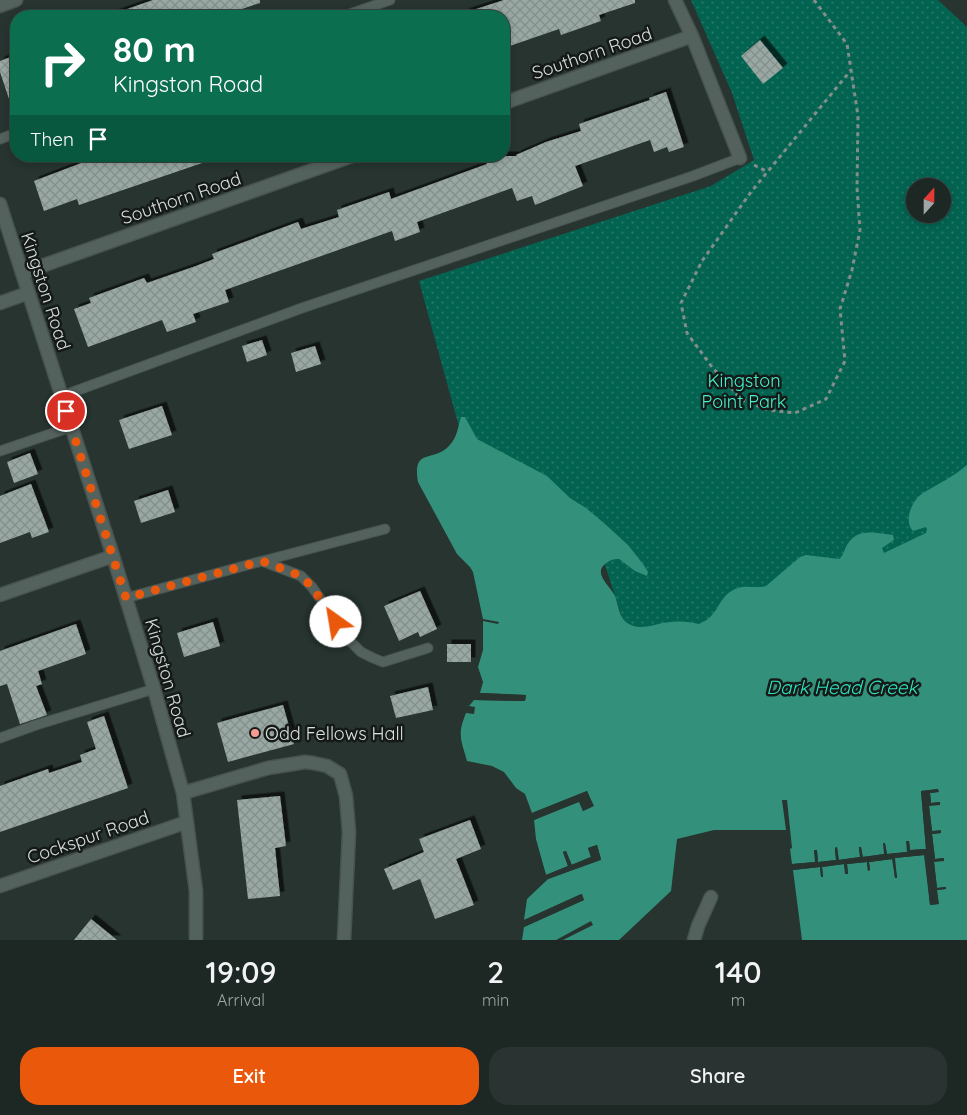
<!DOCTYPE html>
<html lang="en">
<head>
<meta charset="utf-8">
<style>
  :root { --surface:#1d2724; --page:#2a3331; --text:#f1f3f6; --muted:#a0a5a6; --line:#3b4441; --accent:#ea580c }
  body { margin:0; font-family:Quicksand,sans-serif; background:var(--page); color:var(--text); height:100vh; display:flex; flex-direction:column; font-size:19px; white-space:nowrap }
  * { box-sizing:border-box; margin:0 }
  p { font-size:16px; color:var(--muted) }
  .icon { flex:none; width:28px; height:28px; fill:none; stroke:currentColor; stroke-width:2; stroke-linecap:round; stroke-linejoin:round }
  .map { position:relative; height:940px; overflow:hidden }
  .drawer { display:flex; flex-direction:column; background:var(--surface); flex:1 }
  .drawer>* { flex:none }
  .guide { position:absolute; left:10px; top:10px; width:500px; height:152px; border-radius:20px; box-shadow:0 2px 8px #0003,0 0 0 1px var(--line); background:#0b6e4f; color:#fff; overflow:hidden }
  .needle { width:32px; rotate:21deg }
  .fabs { position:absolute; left:906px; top:178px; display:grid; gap:10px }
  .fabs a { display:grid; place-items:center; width:45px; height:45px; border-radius:50%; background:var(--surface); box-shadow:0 2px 8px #0003,0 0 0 1px var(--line); font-size:25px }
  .pin { position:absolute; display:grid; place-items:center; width:42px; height:42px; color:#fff; margin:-21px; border:2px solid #fff; border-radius:50%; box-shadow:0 1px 5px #0007 }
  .me { position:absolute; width:55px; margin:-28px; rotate:328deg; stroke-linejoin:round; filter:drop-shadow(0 0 4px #0008) }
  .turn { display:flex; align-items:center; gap:18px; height:105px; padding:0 20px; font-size:22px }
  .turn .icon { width:65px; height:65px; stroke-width:2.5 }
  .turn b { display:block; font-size:35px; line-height:42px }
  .then { display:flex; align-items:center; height:48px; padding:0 20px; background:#0003; gap:10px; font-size:19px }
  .eta { display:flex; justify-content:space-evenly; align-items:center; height:85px; text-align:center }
  .eta b { font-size:30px; font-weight:600; line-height:35px }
  .button { display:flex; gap:10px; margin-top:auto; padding:10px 20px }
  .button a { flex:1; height:58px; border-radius:20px; background:var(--accent); color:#fff; font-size:20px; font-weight:600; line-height:58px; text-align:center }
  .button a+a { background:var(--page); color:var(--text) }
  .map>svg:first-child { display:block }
  .grass { fill:url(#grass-dots); fill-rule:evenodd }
  .water { fill:#33917b }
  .pier { fill:#273430; fill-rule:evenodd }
  .building { fill:url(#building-cross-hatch); filter:url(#shadow) }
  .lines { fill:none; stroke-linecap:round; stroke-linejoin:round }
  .lane-casing { stroke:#48524f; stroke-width:11 }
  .street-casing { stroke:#48524f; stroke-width:15 }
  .path { stroke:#838e8b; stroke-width:3; stroke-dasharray:4 4; stroke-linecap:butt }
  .lane { stroke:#54625d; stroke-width:9 }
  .street { stroke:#54625d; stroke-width:12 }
  .route { stroke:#ea580c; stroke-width:9; stroke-dasharray:0 16.2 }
  .poi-dot { fill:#f59c95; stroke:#151a18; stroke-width:2 }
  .labels { text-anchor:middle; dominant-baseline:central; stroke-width:5; stroke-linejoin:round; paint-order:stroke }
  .street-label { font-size:18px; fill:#d8e0de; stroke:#151a18 }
  .park-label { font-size:18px; fill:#46f1cc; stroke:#151a18 }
  .poi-label { font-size:18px; fill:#d8e0de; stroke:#151a18; text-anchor:start }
  .water-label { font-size:19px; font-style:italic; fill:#2ee3bf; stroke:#151a18 }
</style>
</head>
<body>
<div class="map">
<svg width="967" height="940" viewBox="0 0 967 940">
  <defs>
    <pattern id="grass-dots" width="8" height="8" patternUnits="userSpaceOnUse" patternTransform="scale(1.25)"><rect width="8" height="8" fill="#036351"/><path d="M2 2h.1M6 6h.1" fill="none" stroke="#27796a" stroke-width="1.8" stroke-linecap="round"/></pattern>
    <pattern id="building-cross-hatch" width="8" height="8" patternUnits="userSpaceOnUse" patternTransform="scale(1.25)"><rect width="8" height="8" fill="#99a8a3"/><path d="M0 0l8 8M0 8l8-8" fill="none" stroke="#838f8b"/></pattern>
    <filter id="shadow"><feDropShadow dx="4.5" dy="-4.5" stdDeviation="0" flood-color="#0009"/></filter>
  </defs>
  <rect width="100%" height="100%" fill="#273430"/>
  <path class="grass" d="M 691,0 L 938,0 L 967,27 L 967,489 L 925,538 L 679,639 L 624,624 L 605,565 L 581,518 L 467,456 L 419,281 L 711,186 L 754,160 L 732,93 ZM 915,186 L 942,186 L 942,214 L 915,214 Z"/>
  <path class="water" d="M 461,417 L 465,417 L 477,439 L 547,476 L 570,498 L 586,508 L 605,524 L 628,545 L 643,564 L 648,572 L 647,576 L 635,571 L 619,559 C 613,559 610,560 605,564 C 593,574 610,586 615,596 C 619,607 619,620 631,625 C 643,631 659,622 672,622 C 681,621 690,622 699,624 C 702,622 706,621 709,618 C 719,610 720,596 735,589 C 745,584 756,589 766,586 L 800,557 L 806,555 L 839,559 C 844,555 844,550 847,545 C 857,527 876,533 893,535 L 894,540 L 882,548 L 884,553 L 926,533 L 927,529 L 926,527 L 913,531 C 903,521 912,500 923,493 C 938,484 953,477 967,465 L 967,940 L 802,940 L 793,870 L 820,867 L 821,876 L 823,876 L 822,867 L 844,864 L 846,874 L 848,874 L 847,864 L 867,862 L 868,871 L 870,870 L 869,862 L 893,859 L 895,878 L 897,878 L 894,858 L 925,855 L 930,905 L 938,904 L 937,890 L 945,889 L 945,887 L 937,888 L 934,862 L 944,858 L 935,859 L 932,834 L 941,833 L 941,831 L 932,831 L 929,806 L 940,802 L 931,803 L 930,793 L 938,792 L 938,789 L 921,791 L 926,849 L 910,850 L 909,841 L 907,841 L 907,852 L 887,854 L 885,844 L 884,844 L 885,854 L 862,857 L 861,847 L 859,847 L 860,857 L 838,860 L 837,847 L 835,848 L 836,860 L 818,862 L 817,851 L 814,851 L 816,862 L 792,864 L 790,849 L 792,848 L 787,800 L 782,800 L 786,830 L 714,830 L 677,839 L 671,891 L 619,940 L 563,940 L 593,925 L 591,921 L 556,940 L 522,940 L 524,927 L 584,900 L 581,894 L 524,920 L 527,899 L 548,879 L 601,859 L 597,845 L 588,848 L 591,857 L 571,865 L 566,851 L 563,852 L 568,866 L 546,875 L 536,839 L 534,820 L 579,801 L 583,811 L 593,806 L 587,791 L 532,813 L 525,794 L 516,788 L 504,772 L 492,766 L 467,761 C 461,739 457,735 466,713 L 474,714 L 475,707 L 469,706 L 474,700 L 525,701 L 526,695 L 480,693 L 483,682 L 478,667 L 483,650 L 483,621 L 498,624 L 499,622 L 483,619 L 473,572 L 470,567 L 457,554 L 418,482 C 412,447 433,463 449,446 C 457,438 458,427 461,417 Z"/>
  <path class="pier" d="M 480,693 L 526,695 L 525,701 L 474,700 L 476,697 L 523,699 L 523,697 L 478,695 Z
    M 938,789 L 939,792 L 930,793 L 931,803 L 940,802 L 940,805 L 929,806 L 932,831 L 941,830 L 941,833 L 932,834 L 935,859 L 944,858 L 944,861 L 934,862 L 937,888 L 946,887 L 946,889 L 937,890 L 939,904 L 930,905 L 924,855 L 895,858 L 897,878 L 895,878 L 892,859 L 869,862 L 870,870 L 868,871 L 867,862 L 847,864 L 848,874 L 845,874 L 844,864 L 822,867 L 823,877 L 821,877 L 820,867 L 793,870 L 793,868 L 867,860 L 893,856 L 793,867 L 792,864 L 815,862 L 814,850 L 817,850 L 818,862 L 836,860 L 835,848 L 837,847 L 839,860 L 860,857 L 859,847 L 861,847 L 863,857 L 884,854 L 883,843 L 885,843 L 887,854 L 907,852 L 906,841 L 909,841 L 910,850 L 926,849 L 921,791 ZM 924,793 L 927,793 L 928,804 L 927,806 L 936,902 L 933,902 L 927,854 L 925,852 L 909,854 L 926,851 L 928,849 Z
    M 587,791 L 594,806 L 583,811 L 579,802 L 534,820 L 534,817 L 578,799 L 581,800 L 584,807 L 590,805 L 586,794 L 533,815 L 532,813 Z
    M 535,840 L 546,875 L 568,866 L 563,852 L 566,851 L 572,865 L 591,857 L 588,848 L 597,845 L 601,860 L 548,879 L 524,899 L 546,877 L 544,876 Z
    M 582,894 L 584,900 L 524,927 L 524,924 L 581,899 L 524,923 L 524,920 Z"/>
  <path class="building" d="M 153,0 L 260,0 L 260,3 L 221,16 L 114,16 L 113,14 Z
    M 504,0 L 635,0 L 635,3 L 599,15 L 601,21 L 561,35 L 559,29 L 504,48 L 504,16 L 465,16 L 464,13 Z
    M 760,40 L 783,68 L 763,84 L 741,56 Z
    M 16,55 L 16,111 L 13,111 L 0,72 L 0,61 Z
    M 666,92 L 684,147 L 669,152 L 667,147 L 654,152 L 650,140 L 575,166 L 583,186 L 535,205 L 532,196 L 517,201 L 512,188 L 417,222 L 420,232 L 395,241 L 392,231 L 225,290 L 229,302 L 193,314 L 196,322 L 167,332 L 162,320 L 88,347 L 74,309 L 91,303 L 89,298 L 144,278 L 147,283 L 196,266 L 214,259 L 212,254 L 298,222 L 301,229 L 339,217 L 337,210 L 389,192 L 391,199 L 487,164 L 484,156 L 517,156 L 516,155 L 546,142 L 581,131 L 579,124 L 650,100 L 649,98 Z
    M 100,156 L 213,156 L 214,159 L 79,205 L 77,199 L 44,211 L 34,181 Z
    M 262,340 L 267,355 L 247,362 L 242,346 Z
    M 315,346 L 321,364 L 296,372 L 291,353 Z
    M 162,406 L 172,435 L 129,449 L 119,420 Z
    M 30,453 L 38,474 L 14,483 L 7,462 Z
    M 31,484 L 49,532 L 32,538 L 30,532 L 0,543 L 0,496 Z
    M 168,490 L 175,512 L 141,523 L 134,501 Z
    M 420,591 L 437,629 L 420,637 L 418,632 L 399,641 L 384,606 Z
    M 213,622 L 220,646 L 184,657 L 177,633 Z
    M 76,624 L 86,654 L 38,671 L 42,684 L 36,686 L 47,715 L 20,724 L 7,684 L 0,686 L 0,651 Z
    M 447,644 L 471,644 L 471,662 L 447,662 Z
    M 428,687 L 433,710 L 396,718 L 390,696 Z
    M 283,705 L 294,744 L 228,762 L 217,723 Z
    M 104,716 L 128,788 L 0,832 L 0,786 L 48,769 L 49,773 L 82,762 L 80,755 L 96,749 L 87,722 Z
    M 280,796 L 286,846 L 275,848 L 280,896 L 248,899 L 237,800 Z
    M 470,820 L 481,849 L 456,859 L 474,905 L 435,919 L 420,879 L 393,890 L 384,869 L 424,852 L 419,839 Z
    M 91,919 L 117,940 L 74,940 Z"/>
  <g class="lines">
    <defs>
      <path id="lane" d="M 344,16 L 390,0
        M 0,139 L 16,133
        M 62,396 L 302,308 L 693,176 L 740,158
        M 0,451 L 71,427
        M 263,561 L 385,529
        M 126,598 L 262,561 L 301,576 L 312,587 L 350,641 L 361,652 L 373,658 L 383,662 L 428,648
        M 0,738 L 36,725 L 154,689"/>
      <path id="street" d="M 675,0 L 692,36 L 740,158
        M 0,6 L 16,0
        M 504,103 L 692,36
        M 0,204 L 113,556 L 154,689 L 183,793 L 196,891 L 196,940
        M 22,273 L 352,156
        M 0,303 L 28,293
        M 0,595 L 113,556
        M 183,793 L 268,768 L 305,762 L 313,763 L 327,766 L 340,774 L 346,796 L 349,832 L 344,940
        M 0,886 L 187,822
        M 694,940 L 698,926 L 711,897"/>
    </defs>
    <use href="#lane" class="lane-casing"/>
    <use href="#street" class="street-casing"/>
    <path class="path" d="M 814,0 L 847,44 L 851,70 L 858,116 L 857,188 L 860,230 L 852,270 L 840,309 L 845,361 L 826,399 L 795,413 L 768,410 L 741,399 L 712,367 L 687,333 L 681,303 L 702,261 L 751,192 L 851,70
      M 754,165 L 768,172"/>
    <use href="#lane" class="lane"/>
    <use href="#street" class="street"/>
  </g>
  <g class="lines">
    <path class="route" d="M 66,411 L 126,598 L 262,561 L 301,576 L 312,587 L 336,622"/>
  </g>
  <circle class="poi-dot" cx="255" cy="733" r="5"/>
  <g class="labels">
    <g class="street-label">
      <text transform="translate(592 53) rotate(-19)">Southorn Road</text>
      <text transform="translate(181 198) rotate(-19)">Southorn Road</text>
      <text transform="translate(46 291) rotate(72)">Kingston Road</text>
      <text transform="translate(168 678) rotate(74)">Kingston Road</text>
      <text transform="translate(88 837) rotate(-19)">Cockspur Road</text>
    </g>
    <g class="park-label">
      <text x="744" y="380">Kingston<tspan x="744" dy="21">Point Park</tspan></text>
    </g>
    <g class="poi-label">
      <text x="265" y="733">Odd Fellows Hall</text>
    </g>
    <g class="water-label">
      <text x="842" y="687">Dark Head Creek</text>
    </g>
  </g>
</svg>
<div class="fabs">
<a><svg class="needle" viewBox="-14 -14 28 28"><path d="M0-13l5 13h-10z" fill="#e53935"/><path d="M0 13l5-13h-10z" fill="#a0a5a6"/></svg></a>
</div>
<div class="pin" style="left:66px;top:411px;background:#d93025"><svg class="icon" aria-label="arrive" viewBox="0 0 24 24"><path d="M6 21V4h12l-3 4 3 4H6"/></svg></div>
<svg class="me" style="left:336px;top:622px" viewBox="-20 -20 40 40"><circle r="19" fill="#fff"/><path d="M0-13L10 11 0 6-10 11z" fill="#ea580c"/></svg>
<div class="guide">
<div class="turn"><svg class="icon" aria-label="right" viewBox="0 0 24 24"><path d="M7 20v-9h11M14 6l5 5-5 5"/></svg><div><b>80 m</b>Kingston Road</div></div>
<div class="then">Then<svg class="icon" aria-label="arrive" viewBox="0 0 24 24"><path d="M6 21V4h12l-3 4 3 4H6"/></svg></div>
</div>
</div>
<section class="drawer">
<div class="eta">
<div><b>19:09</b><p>Arrival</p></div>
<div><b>2</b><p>min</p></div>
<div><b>140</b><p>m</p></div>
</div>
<div class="button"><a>Exit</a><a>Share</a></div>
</section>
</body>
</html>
